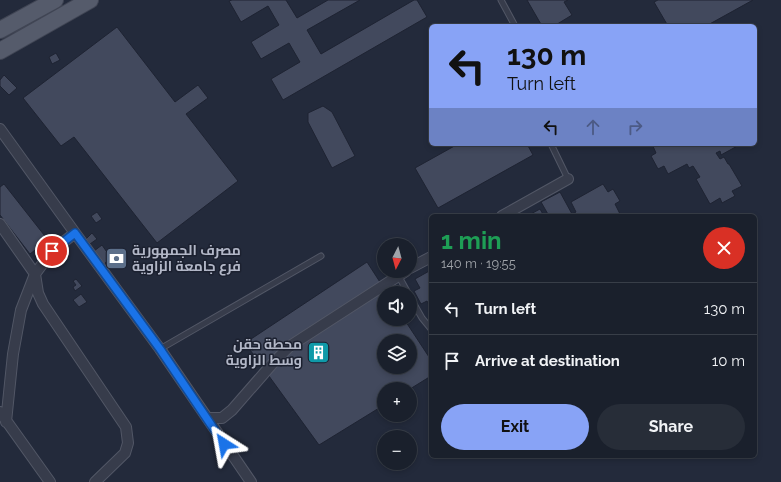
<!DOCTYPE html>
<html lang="en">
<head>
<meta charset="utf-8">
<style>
  :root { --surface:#1a202c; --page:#272d38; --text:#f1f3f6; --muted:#9fa3a9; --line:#383e48; --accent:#88a3f6 }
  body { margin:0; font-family:Raleway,Cairo,sans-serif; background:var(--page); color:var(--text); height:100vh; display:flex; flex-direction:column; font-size:15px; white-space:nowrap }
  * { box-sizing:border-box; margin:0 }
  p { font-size:13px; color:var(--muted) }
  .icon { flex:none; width:22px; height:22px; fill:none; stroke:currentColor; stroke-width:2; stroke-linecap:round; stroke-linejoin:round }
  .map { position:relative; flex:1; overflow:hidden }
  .panel { position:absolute; left:429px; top:214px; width:328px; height:244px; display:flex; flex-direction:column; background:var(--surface); border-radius:6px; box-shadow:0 2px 6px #0003,0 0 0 1px var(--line) }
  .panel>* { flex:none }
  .banner { position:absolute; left:429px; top:24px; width:328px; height:122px; border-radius:6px; box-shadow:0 2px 6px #0003,0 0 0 1px var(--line); background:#88a3f6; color:#111; overflow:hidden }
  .needle { width:26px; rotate:186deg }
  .buttons { position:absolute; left:377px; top:238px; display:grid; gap:8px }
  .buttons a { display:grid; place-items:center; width:40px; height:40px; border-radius:50%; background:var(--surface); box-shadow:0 2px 6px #0003,0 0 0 1px var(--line); font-size:20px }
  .pin { position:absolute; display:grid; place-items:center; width:34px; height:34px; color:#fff; margin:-17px; border:2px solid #fff; border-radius:50%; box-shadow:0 1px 4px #0007 }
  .me { position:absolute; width:44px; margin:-22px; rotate:326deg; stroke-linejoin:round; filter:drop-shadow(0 0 3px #0008) }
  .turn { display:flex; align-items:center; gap:14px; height:84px; padding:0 12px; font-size:18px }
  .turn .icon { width:52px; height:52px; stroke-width:2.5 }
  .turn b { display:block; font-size:28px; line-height:34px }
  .lanes { display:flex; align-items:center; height:38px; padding:0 12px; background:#0003; justify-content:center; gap:20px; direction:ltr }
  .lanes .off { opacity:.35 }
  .round { display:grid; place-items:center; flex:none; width:42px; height:42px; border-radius:21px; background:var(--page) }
  .head { display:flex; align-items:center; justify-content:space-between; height:68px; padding:0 12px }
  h1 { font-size:24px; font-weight:700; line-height:30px; color:#1e9e55 }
  .button { display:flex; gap:8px; margin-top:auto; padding:8px 12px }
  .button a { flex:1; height:46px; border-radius:24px; background:var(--accent); color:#111; font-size:16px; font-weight:700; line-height:46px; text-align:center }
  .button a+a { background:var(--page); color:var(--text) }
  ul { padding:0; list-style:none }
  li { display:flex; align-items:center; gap:12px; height:52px; padding:0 12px; border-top:1px solid var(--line) }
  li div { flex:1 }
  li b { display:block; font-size:15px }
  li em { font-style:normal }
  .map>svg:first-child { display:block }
  .building { fill:#42495d; stroke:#1e2332; fill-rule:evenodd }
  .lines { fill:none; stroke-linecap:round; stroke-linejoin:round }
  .service-casing { stroke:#525766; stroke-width:7 }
  .minor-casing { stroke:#525766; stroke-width:12 }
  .primary-casing { stroke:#404554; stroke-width:18 }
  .service { stroke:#373c4b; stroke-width:5 }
  .minor { stroke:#373c4b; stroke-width:10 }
  .primary { stroke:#555b6b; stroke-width:16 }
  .route-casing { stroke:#114b97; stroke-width:10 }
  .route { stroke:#1a73e8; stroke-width:7 }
  .labels { text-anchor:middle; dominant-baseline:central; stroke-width:3; stroke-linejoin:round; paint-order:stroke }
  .poi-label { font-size:14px; font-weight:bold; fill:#b2b7c7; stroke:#1c2130; text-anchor:start }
</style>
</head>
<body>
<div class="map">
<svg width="781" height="482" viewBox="0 0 781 482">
  <rect width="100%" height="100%" fill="#232a3b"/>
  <path class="building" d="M 232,0 L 286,0 L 297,18 L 328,0 L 360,0 L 307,30 L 321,54 L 414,0 L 417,0 L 427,17 L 283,100 L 271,79 L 300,62 L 289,43 L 261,59 L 251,42 L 279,25 L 268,6 L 241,22 L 229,1 Z
    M 527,0 L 568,0 L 564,2 L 572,15 L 554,26 L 542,26 Z
    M 658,0 L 753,0 L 706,26 L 668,26 L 654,2 Z
    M 117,27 L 175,102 L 198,85 L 208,98 L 186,114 L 238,181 L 157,243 L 74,137 L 61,146 L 23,98 Z
    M 56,53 L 60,60 L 52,64 L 49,57 Z
    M 4,75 L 17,88 L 9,95 L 0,86 L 0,80 Z
    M 323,106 L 332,112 L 355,156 L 332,168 L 308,122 L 308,113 Z
    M 458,144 L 527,144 L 533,155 L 438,208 L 415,168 Z
    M 652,144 L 741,144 L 721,155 L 720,151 L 716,153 L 720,159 L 724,157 L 728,164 L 729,164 L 742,186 L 732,191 L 735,196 L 722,203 L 720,198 L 710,204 L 696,179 L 700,177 L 693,166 L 689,168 L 687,164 L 668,174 L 664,166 L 658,169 L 651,156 L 656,153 Z
    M 4,184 L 48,240 L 30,254 L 0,215 L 0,187 Z
    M 603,184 L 608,192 L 613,189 L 620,201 L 615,204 L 620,214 L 616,216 L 549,216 L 541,202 L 560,192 L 572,214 L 576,212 L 571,202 Z
    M 540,209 L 544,216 L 527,216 Z
    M 97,212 L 102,219 L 96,223 L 91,216 Z
    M 92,233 L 97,239 L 90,244 L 86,239 Z
    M 102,245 L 111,258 L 104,264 L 94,251 Z
    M 367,262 L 387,293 L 384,293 L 384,319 L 404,319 L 431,360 L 431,376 L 410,389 L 384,389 L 384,405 L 319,445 L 245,343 ZM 384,341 L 410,341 L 410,367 L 384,367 Z
    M 431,270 L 431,309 L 427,301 L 421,304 L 414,291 L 420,288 L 415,279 Z
    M 76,279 L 82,286 L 75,291 L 73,287 L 76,285 L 73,281 Z
    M 81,294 L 87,302 L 79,307 L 73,300 Z"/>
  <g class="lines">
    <defs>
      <path id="service" d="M 501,0 L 515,26
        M 551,144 L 568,179
        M 398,275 L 408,293
        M 410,297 L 422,318 L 431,329
        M 160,349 L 321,256"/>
      <path id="minor" d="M 0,129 L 75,233 L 160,349 L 251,482
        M 502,216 L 568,179
        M 0,224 L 35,274 L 38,293 L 43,304 L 126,427 L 128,443 L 125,453 L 95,482
        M 410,268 L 431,257
        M 0,412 L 50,482
        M 207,418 L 222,418 L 232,410 L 273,363 L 290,346 L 406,271
        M 6,422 L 13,354 L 21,310 L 35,274 L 52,251 L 75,233"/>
      <path id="primary" d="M 0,30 L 55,0
        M 0,51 L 90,0"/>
    </defs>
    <use href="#service" class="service-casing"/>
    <use href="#minor" class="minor-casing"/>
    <use href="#primary" class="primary-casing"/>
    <use href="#service" class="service"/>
    <use href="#minor" class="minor"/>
    <use href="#primary" class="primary"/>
  </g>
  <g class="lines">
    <defs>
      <path id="route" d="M 52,251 L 75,233 L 160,349 L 224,444"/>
    </defs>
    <use href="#route" class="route-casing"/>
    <use href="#route" class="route"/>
  </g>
  <defs>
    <symbol id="bank-square" viewBox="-11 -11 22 22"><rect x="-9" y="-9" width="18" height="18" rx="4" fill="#5c6f8a" stroke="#1c2130"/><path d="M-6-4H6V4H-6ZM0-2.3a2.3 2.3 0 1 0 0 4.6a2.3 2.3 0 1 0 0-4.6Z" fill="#fff"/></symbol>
    <symbol id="building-square" viewBox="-11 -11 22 22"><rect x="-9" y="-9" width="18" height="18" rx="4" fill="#0f9aa8" stroke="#1c2130"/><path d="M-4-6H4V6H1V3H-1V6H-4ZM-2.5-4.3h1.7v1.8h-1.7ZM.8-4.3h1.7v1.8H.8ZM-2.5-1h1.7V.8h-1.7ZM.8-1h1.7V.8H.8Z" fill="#fff"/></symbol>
  </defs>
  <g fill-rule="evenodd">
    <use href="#bank-square" x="104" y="246" width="25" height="25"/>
    <use href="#building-square" x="306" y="340" width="25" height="25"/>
  </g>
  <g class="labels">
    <g class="poi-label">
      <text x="132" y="250">مصرف الجمهورية<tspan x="132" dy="16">فرع جامعة الزاوية</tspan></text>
      <text x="302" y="344" text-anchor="end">محطة حقن<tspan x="302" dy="16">وسط الزاوية</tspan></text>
    </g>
  </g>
</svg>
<div class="buttons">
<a><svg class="needle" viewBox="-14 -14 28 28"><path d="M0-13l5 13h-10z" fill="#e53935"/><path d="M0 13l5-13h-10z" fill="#9fa3a9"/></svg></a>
<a><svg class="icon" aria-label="sound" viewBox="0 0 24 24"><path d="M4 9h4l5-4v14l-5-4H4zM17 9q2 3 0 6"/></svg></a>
<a><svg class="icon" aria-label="layers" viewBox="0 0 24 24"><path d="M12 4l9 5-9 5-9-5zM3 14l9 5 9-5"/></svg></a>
<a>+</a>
<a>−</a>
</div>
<div class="pin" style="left:52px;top:251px;background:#d93025"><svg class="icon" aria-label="arrive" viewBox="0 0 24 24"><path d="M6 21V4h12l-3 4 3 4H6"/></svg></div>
<svg class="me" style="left:224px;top:444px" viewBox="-20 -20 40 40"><path d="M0-17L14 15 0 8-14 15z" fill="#1a73e8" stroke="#fff" stroke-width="4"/></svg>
<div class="banner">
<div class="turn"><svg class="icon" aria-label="left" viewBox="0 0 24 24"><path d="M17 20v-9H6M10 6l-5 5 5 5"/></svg><div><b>130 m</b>Turn left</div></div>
<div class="lanes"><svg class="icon" aria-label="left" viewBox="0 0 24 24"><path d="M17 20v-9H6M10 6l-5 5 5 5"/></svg><svg class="icon off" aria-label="ahead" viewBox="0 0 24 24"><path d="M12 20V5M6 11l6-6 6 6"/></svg><svg class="icon off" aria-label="right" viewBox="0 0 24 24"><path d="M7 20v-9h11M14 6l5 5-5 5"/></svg></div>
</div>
<section class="panel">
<div class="head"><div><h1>1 min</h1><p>140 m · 19:55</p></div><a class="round" style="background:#d93025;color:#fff"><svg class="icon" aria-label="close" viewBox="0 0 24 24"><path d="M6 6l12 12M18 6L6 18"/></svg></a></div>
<ul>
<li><svg class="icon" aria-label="left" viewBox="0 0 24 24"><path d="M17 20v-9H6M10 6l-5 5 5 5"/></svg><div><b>Turn left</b></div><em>130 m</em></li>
<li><svg class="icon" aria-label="arrive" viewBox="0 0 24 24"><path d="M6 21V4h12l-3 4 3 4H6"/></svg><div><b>Arrive at destination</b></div><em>10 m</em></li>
</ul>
<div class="button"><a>Exit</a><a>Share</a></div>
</section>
</div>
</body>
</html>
